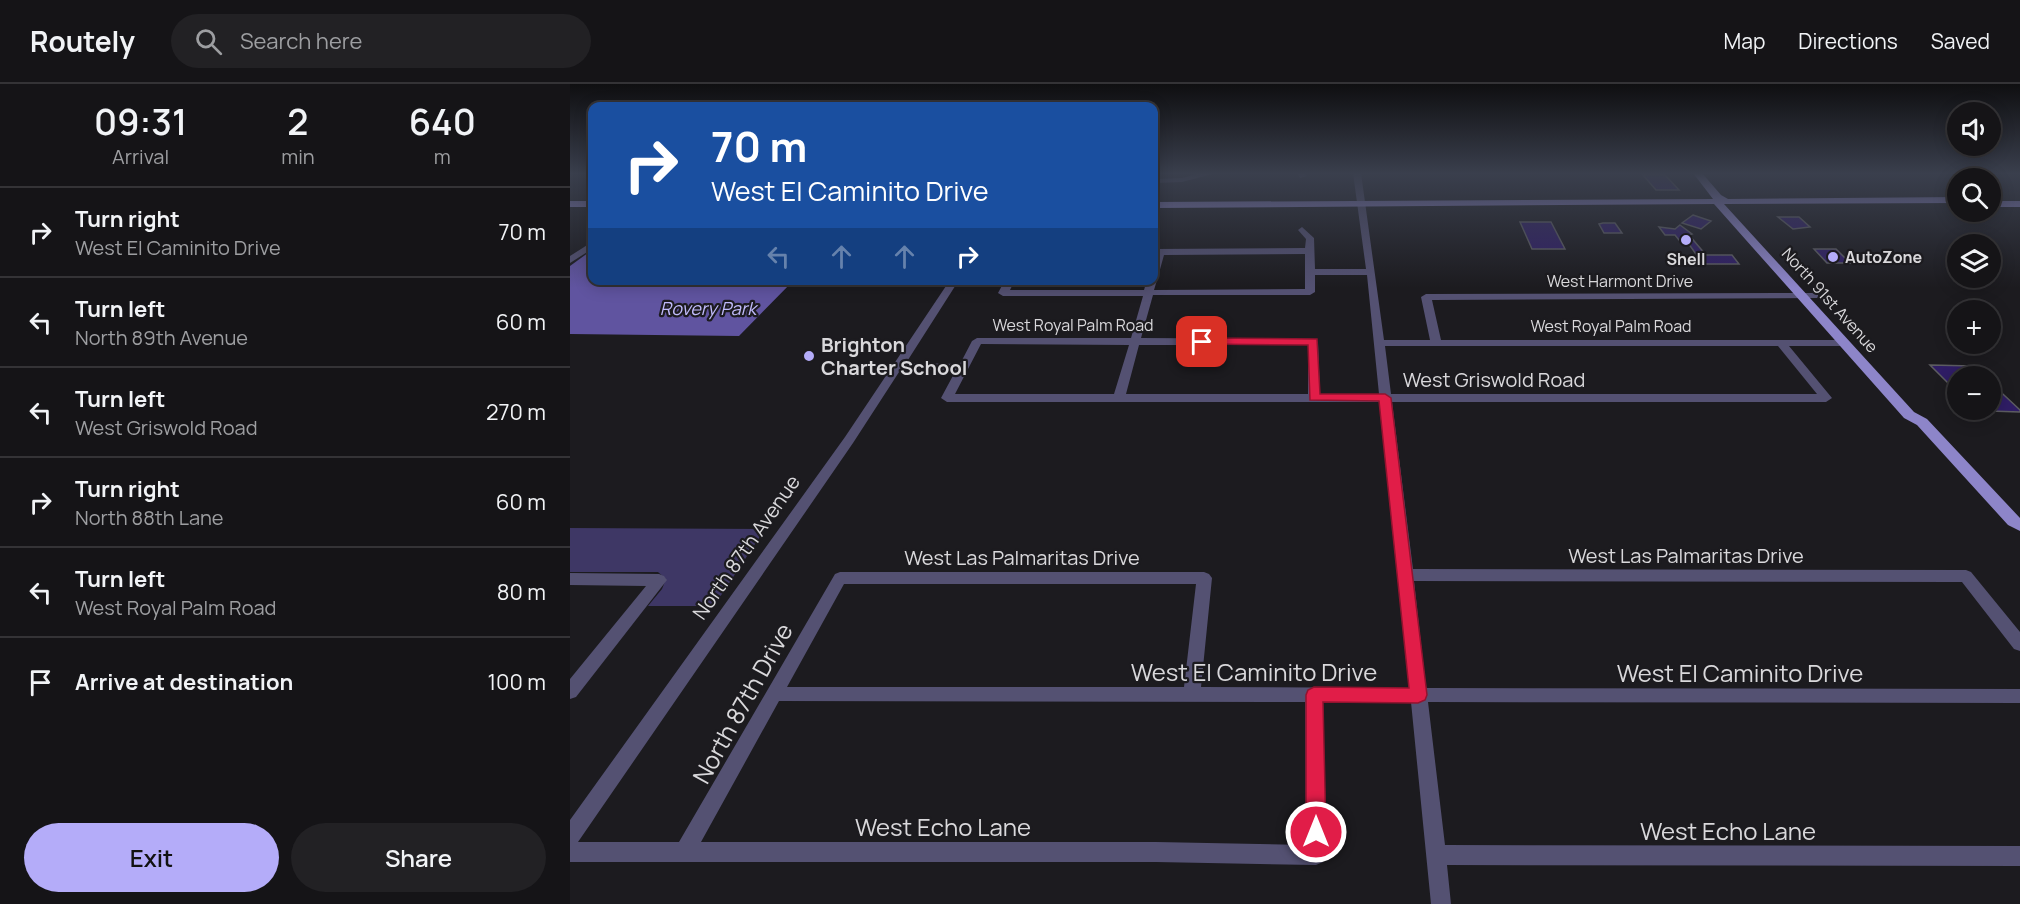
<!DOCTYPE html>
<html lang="en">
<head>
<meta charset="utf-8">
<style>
  :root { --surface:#151417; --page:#222124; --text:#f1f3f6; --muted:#9d9ea1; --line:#343336; --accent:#b4acf9 }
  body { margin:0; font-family:Manrope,sans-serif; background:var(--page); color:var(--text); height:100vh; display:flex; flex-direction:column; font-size:22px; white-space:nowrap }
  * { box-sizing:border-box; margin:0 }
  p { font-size:20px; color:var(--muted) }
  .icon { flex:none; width:33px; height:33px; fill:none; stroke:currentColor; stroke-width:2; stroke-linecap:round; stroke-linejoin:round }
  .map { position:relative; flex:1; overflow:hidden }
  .panel { display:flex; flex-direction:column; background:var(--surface); width:570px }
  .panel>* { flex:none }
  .banner { position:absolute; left:18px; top:18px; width:570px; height:183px; border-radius:12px; box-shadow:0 3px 15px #0003,0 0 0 2px var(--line); background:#1a4fa0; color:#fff; overflow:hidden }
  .buttons { position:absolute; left:1377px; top:18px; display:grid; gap:12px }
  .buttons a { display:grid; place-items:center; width:54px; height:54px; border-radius:50%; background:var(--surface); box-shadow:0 3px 15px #0003,0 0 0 2px var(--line); font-size:30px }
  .pin { position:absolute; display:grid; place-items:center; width:51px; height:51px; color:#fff; margin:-26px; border-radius:12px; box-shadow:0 3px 9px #0006 }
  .me { position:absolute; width:66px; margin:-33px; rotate:0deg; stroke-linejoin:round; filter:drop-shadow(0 0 4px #0008) }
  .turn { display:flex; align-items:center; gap:21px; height:126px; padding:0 24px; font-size:27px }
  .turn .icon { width:78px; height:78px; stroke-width:2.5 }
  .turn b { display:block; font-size:42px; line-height:51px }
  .lanes { display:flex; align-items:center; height:57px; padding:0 24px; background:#0003; justify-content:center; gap:30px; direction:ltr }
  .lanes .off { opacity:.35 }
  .eta { display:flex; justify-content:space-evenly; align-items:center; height:102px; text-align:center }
  .eta b { font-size:36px; font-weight:600; line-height:42px }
  .primary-button { display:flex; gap:12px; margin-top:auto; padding:12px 24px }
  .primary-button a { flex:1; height:69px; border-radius:36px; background:var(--accent); color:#111; font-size:24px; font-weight:600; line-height:69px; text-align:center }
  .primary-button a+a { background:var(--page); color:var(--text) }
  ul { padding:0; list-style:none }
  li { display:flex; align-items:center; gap:18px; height:90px; padding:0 24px; border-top:2px solid var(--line) }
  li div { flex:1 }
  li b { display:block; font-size:22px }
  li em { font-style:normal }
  header { display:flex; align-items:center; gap:36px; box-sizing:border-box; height:84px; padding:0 30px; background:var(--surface); border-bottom:2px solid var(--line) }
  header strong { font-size:28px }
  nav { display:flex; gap:33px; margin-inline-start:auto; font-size:21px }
  .search { width:420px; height:54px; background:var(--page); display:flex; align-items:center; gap:15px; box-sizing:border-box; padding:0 21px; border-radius:33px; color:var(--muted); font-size:22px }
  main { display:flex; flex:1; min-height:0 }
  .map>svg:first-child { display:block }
  .green { fill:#3e3765 }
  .water { fill:#6054a0 }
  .building { fill:#2f1d65; stroke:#5c5c61; stroke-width:1.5 }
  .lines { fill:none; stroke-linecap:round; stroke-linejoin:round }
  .minor { fill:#545172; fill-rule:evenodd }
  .major { fill:#8d85c9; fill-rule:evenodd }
  .route { fill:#e11d48; stroke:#92132f; stroke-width:1.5 }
  .poi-dot { fill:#b4acf9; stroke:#1c1b1f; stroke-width:2 }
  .labels { text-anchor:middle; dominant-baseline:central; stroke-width:4.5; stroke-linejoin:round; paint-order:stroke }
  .far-poi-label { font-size:16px; font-weight:bold; fill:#d9d8db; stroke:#1c1b1f; text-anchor:start }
  .far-street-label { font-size:16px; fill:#d9d8db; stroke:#1c1b1f }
  .far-water-label { font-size:18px; font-style:italic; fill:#c0bafa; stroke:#1c1b1f }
  .poi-label { font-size:20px; font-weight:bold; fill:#d9d8db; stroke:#1c1b1f; text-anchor:start }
  .street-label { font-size:20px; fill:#d9d8db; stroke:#1c1b1f }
  .near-street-label { font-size:24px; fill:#d9d8db; stroke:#1c1b1f }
</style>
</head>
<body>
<header>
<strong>Routely</strong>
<div class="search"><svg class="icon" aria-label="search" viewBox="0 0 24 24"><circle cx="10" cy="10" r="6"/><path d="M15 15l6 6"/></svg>Search here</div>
<nav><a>Map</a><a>Directions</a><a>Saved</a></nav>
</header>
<main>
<section class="panel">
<div class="eta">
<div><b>09:31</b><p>Arrival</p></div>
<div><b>2</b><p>min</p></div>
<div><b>640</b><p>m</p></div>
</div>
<ul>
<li><svg class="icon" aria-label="right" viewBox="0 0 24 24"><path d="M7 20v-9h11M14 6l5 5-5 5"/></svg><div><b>Turn right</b><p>West El Caminito Drive</p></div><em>70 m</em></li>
<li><svg class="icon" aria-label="left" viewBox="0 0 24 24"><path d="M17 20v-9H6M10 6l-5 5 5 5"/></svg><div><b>Turn left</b><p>North 89th Avenue</p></div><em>60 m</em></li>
<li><svg class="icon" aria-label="left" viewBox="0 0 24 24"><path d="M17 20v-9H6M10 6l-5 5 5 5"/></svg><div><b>Turn left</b><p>West Griswold Road</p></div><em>270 m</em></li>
<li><svg class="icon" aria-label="right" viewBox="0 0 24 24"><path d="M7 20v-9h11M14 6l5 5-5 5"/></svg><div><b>Turn right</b><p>North 88th Lane</p></div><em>60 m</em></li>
<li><svg class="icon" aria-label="left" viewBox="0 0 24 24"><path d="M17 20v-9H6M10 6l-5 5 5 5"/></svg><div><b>Turn left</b><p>West Royal Palm Road</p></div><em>80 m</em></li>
<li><svg class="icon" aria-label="arrive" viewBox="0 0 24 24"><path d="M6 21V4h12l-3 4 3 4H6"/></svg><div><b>Arrive at destination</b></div><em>100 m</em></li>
</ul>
<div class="primary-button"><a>Exit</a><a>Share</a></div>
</section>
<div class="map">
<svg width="1450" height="820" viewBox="0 0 1450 820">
  <rect width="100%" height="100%" fill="#1c1b1f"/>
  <path class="green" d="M 0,444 L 195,445 L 144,522 L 78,522 L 92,505 L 96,495 L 88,488 L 0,488 Z"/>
  <path class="water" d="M 22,166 L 22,196 L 223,197 L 169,252 L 0,250 L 0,182 Z"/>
  <path class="building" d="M 1073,91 L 1095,91 L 1109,106 L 1086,106 Z
    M 1123,131 L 1141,137 L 1131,145 L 1112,139 Z
    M 1208,133 L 1229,133 L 1240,143 L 1223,145 Z
    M 950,138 L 981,138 L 995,165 L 962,165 Z
    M 1033,139 L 1045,139 L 1052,149 L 1034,149 L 1029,140 Z
    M 1110,141 L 1122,150 L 1119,151 L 1136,171 L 1162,171 L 1169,180 L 1133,180 L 1116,156 L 1109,156 L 1105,151 L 1095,151 L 1089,143 L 1105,145 Z
    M 1244,165 L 1266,165 L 1280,179 L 1257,179 Z
    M 1360,281 L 1403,282 L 1415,292 L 1388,292 L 1388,309 Z
    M 1420,298 L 1450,326 L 1450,328 L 1420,327 Z"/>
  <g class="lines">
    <path class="minor" d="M 630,89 L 646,89 L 612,98 L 584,99 L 584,95 L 612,94 Z
      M 727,89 L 735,89 L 737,92 L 730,94 Z
      M 783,89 L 791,89 L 814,256 L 860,256 L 851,213 L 856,210 L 1244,209 L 1248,210 L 1248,214 L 862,216 L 871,256 L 1274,256 L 1279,259 L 1274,262 L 1219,262 L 1262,314 L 1256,318 L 822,318 L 843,485 L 1396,486 L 1401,488 L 1450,548 L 1450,567 L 1444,565 L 1392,498 L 844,497 L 856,604 L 1450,605 L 1450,619 L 858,618 L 875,761 L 1450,762 L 1450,782 L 877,781 L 881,820 L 861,820 L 841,618 L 753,618 L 756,771 L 753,778 L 746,781 L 586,778 L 0,778 L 0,736 L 275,353 L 380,196 L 389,196 L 336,279 L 390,280 L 402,257 L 407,254 L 561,254 L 573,212 L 433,212 L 428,209 L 435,196 L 445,196 L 440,206 L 574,206 L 577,196 L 584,196 L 584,193 L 587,196 L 584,206 L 735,205 L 735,170 L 594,171 L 589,189 L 584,192 L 584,165 L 735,164 L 736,155 L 728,146 L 732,143 L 744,154 L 745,185 L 796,185 ZM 745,191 L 797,191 L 809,310 L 750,310 L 748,258 L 743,255 L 571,254 L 583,211 L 740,211 L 745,208 ZM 411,260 L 559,261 L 544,310 L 385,310 ZM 569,261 L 738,261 L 738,310 L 556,310 ZM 815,262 L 1208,262 L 1247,310 L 821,310 ZM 331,285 L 386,286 L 371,314 L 377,318 L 810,318 L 839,604 L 631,603 L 642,494 L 639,490 L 634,488 L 270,488 L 265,490 L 109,758 L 8,758 L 283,359 ZM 274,500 L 626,500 L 614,603 L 217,603 ZM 209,617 L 735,618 L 736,761 L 586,758 L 131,758 Z
      M 22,158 L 22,165 L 0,179 L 0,172 Z
      M 0,489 L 89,490 L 94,492 L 97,496 L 6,613 L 0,615 L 0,595 L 76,502 L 0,501 Z"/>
    <path class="major" d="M 1123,89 L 1132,89 L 1151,111 L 1158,115 L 1388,113 L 1388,119 L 1154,120 L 1344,328 L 1357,335 L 1450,434 L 1450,447 L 1438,441 L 1347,341 L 1334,334 L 1144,120 L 584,124 L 584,118 L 1143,115 Z
      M 0,117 L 22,117 L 22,123 L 0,123 Z
      M 1420,117 L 1450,117 L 1450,123 L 1420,123 Z"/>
  </g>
  <linearGradient id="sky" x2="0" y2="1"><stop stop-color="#0f0f11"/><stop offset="0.44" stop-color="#3a3f4d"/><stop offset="1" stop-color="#3a3f4d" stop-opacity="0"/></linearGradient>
  <rect width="1450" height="204" fill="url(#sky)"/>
  <path class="route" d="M 632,254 L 747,255 L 750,310 L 815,310 L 821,314 L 857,611 L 855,616 L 848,619 L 753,618 L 756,748 L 753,755 L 746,758 L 739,755 L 736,748 L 736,611 L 738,606 L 744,603 L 839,604 L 809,317 L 740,316 L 738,261 L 628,260 L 626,258 Z"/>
  <g class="poi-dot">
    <circle cx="1116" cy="156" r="6"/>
    <circle cx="1263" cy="173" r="6"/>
    <circle cx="239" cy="272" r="6"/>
  </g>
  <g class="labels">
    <g class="far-poi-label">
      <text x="1275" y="173">AutoZone</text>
      <text x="1116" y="175" text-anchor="middle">Shell</text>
    </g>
    <g class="far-street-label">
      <text x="1050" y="197">West Harmont Drive</text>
      <text transform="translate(1260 216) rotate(48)">North 91st Avenue</text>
      <text x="503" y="241">West Royal Palm Road</text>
      <text x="1041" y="242">West Royal Palm Road</text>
    </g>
    <g class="far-water-label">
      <text x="138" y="224">Rovery Park</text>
    </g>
    <g class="poi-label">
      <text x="251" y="260">Brighton<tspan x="251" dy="23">Charter School</tspan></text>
    </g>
    <g class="street-label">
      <text x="924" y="295">West Griswold Road</text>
      <text transform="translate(176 463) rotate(-55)">North 87th Avenue</text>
      <text x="1116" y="471">West Las Palmaritas Drive</text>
      <text x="452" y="473">West Las Palmaritas Drive</text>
    </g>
    <g class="near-street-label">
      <text x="684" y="587">West El Caminito Drive</text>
      <text x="1170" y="588">West El Caminito Drive</text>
      <text transform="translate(172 619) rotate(-61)">North 87th Drive</text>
      <text x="373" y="742">West Echo Lane</text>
      <text x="1158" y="746">West Echo Lane</text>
    </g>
  </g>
</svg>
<div class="buttons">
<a><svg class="icon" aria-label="sound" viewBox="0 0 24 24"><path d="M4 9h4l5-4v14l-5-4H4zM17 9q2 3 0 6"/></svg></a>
<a><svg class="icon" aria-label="search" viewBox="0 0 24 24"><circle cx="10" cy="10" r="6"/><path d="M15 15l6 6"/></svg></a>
<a><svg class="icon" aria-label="layers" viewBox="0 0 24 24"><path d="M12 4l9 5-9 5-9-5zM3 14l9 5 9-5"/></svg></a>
<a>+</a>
<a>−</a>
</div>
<div class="pin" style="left:632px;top:258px;background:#d93025"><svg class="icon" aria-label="arrive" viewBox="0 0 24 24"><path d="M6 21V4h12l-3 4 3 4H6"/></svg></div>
<svg class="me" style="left:746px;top:748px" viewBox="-20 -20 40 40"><circle r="17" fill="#e11d48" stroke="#fff" stroke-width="3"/><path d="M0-11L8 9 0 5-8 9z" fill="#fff"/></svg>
<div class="banner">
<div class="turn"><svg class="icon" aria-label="right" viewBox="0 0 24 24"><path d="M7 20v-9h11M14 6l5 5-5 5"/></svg><div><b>70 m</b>West El Caminito Drive</div></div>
<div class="lanes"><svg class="icon off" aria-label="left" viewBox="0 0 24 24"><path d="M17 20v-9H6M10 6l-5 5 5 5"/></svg><svg class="icon off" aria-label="ahead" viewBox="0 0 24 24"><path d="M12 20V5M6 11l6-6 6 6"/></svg><svg class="icon off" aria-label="ahead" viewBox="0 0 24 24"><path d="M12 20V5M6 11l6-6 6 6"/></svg><svg class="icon" aria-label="right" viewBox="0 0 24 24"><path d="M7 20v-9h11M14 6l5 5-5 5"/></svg></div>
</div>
</div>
</main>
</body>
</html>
